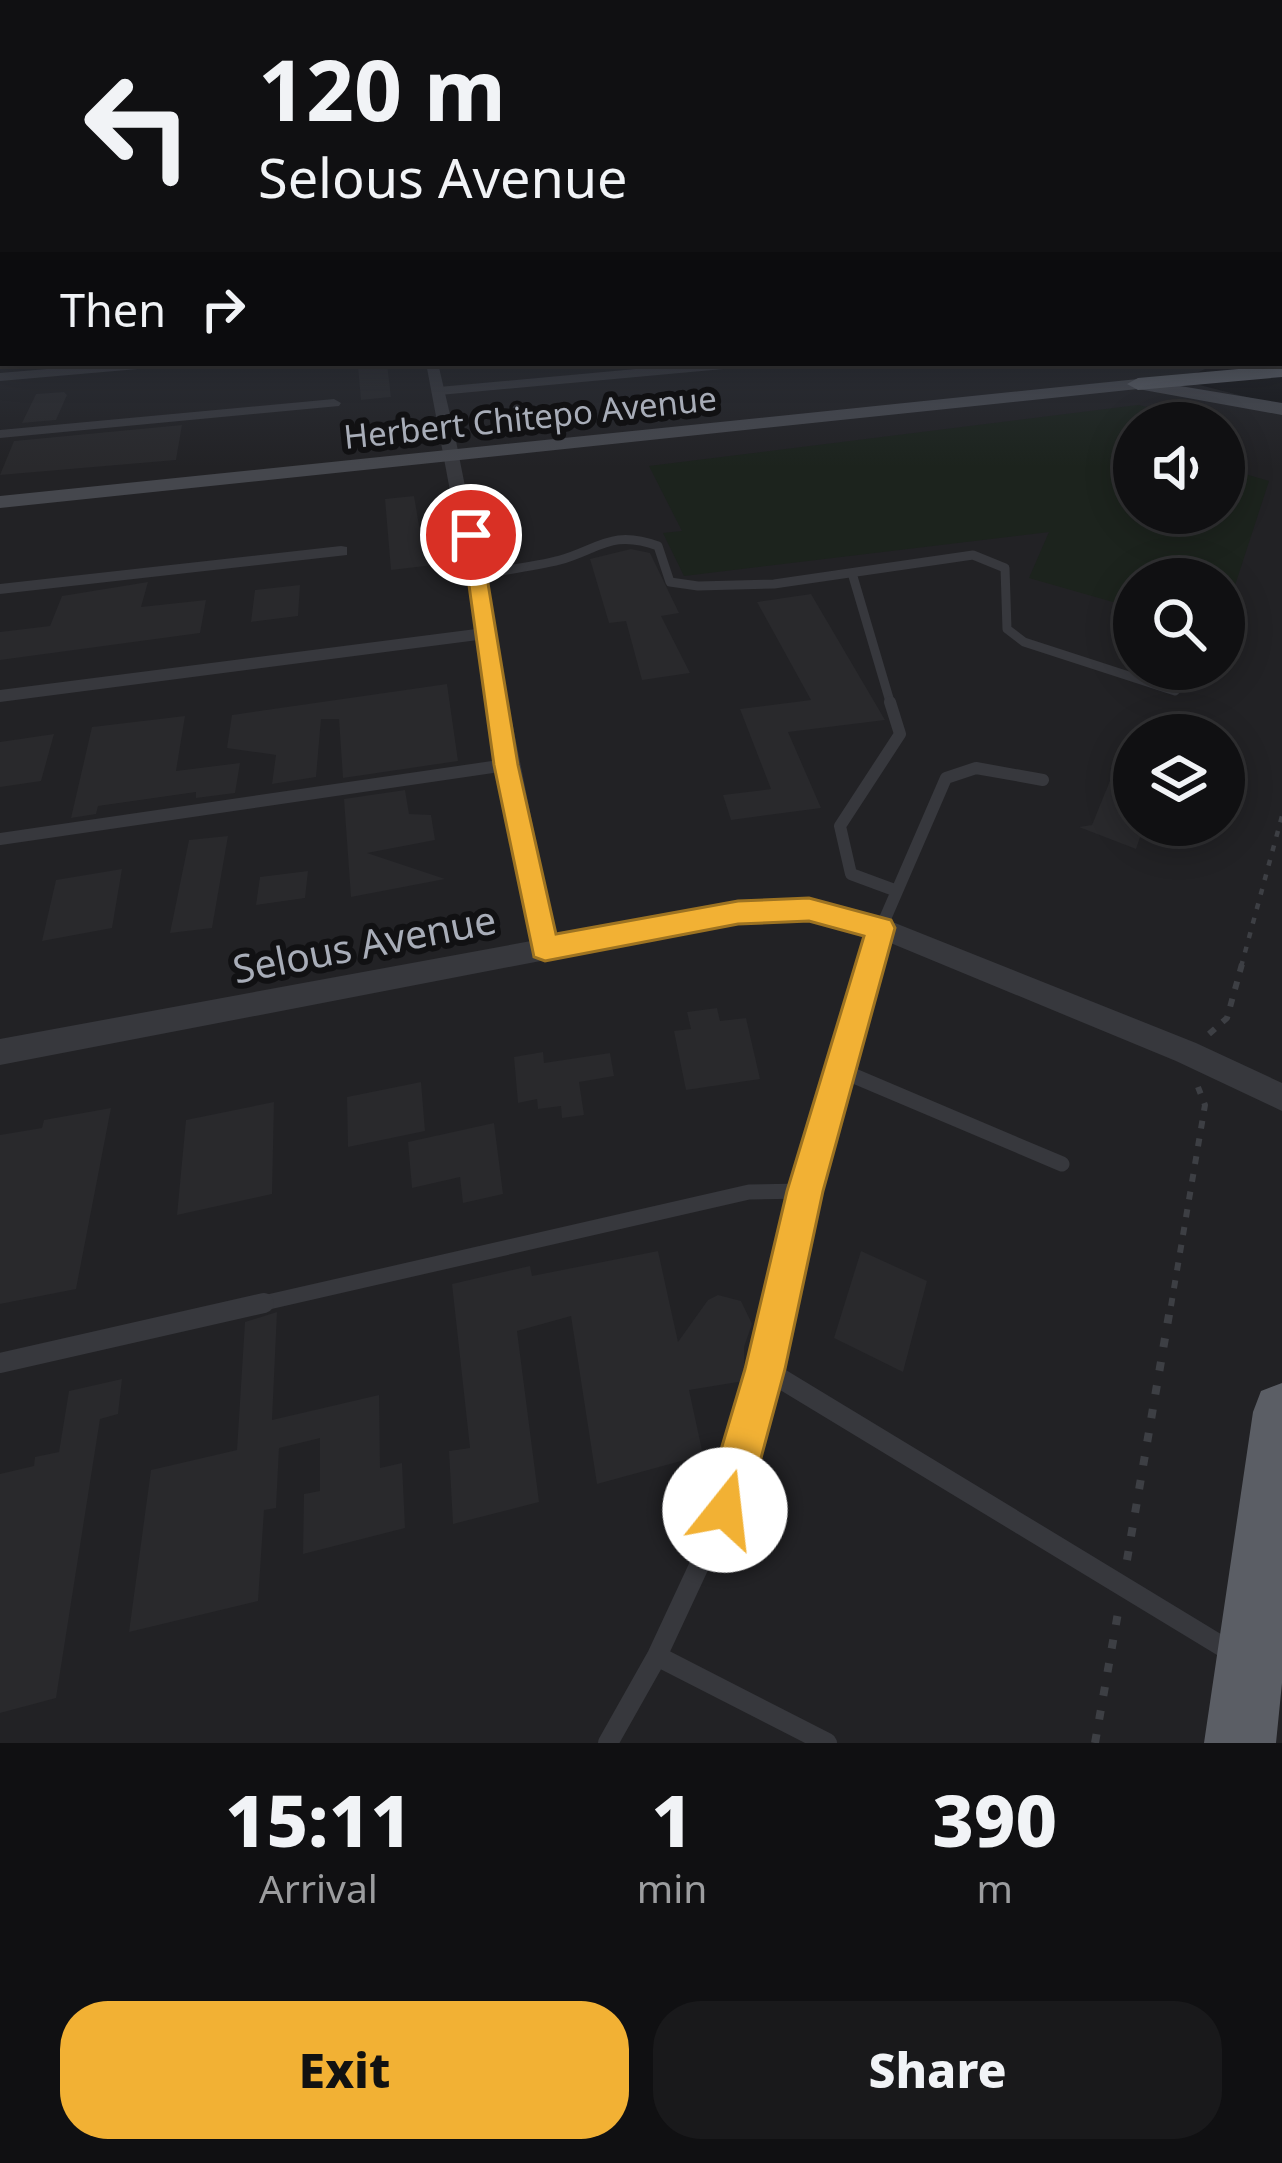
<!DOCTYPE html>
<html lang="en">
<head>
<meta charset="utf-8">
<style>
  :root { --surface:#101012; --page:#19191b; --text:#f1f3f6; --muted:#9c9d9f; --line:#303032; --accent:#f2b134 }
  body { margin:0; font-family:"Noto Sans",sans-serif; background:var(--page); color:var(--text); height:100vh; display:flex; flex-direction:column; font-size:45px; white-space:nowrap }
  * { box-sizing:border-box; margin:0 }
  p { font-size:39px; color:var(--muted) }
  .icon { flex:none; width:66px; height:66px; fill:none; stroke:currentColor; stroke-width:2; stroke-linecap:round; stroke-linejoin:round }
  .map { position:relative; height:1743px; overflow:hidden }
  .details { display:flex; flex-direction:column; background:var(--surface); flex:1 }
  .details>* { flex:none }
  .hud { position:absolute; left:0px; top:0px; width:1284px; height:366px; box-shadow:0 6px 30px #0003,0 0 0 3px var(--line); background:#101012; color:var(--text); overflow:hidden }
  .fabs { position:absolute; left:1113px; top:402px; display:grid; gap:24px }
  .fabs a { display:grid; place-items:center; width:132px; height:132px; border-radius:50%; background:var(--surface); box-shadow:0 6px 30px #0003,0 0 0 3px var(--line); font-size:60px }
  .pin { position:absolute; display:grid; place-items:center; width:102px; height:102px; color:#fff; margin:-51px; border:6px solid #fff; border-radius:50%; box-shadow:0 3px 12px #0007 }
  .me { position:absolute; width:132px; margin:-66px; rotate:16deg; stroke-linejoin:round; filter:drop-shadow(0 0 9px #0008) }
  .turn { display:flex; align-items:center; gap:42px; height:252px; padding:0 60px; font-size:54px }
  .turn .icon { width:156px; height:156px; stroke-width:2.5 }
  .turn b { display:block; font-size:84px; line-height:102px }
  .then { display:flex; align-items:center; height:114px; padding:0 60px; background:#0003; gap:24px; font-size:45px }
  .eta { display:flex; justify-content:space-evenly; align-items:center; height:204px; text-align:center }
  .eta b { font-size:72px; font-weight:800; line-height:84px }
  .button { display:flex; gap:24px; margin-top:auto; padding:24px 60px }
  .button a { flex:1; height:138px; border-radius:48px; background:var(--accent); color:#111; font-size:48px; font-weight:800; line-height:138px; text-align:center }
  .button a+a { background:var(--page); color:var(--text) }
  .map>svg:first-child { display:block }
  .built { fill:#222225; fill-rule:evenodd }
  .green { fill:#1c231d }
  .building { fill:#29292c }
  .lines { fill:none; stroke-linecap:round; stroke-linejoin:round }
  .path-far2 { stroke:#3d3f44; stroke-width:4.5; stroke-dasharray:6 9; stroke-linecap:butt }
  .path-far1 { stroke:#3d3f44; stroke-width:6; stroke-dasharray:8 10; stroke-linecap:butt }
  .path { stroke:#3d3f44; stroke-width:8; stroke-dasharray:9 15; stroke-linecap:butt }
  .service-far4 { stroke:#37383d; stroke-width:8 }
  .service-far3 { stroke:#37383d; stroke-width:9 }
  .service-far2 { stroke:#37383d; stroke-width:12 }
  .service-far1 { stroke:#37383d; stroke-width:15 }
  .service { stroke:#37383d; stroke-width:20 }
  .minor { fill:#37383d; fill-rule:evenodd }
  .secondary { fill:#45474d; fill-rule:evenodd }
  .trunk { fill:#5b5e65; fill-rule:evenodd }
  .route { fill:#f2b134; stroke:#9d7322; stroke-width:3 }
  .labels { text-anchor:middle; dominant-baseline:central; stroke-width:12; stroke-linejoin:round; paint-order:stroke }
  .far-street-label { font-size:33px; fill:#a8adb8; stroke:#111113 }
  .street-label { font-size:39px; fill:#a8adb8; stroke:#111113 }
</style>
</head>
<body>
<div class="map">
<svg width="1282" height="1743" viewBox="0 0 1282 1743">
  <rect width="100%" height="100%" fill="#161618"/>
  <path class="built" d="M 0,223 L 3,363 L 1219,363 L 1180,380 L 1282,406 L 1282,1743 L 0,1743 ZM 1134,423 L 1224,423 L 1224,513 L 1134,513 ZM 1134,579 L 1224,579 L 1224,669 L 1134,669 ZM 1134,735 L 1224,735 L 1224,825 L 1134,825 Z"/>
  <path class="green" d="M 1138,405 L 1224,423 L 1134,423 L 1134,513 L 1224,513 L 1224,468 L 1269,481 L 1224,619 L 1224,579 L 1134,579 L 1134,608 L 1029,578 L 1049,532 L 684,576 L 663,533 L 682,531 L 649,466 Z"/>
  <path class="building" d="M 387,364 L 391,397 L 361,400 L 358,367 Z
    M 64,392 L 67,395 L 56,420 L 22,423 L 36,394 Z
    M 182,425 L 176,460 L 0,475 L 14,441 Z
    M 414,496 L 422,543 L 439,542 L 442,564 L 391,570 L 385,499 Z
    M 631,549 L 650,553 L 679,613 L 661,616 L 690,673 L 642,680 L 626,621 L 609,623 L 590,559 Z
    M 148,582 L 141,607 L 206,600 L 200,633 L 0,660 L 0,632 L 50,626 L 62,596 Z
    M 300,585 L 298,616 L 251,622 L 255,590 Z
    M 811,594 L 885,720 L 788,732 L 821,808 L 731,820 L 723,795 L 771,789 L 740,709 L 811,700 L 757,602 Z
    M 447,684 L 458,761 L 343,778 L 339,719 L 321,719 L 316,777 L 272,784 L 276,755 L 227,748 L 232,715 Z
    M 185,716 L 176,771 L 240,763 L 235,793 L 196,798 L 196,792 L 98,806 L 96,814 L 71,818 L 92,727 Z
    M 54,734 L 41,781 L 0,787 L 0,742 Z
    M 1118,761 L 1134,765 L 1134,825 L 1144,825 L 1136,849 L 1079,827 L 1092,825 Z
    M 405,790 L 409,814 L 431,815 L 435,840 L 367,853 L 445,879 L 351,897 L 344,799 Z
    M 228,836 L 212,928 L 170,933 L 189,840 Z
    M 122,869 L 112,928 L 42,941 L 56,880 Z
    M 308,871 L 305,898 L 256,905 L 260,877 Z
    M 717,1008 L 720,1021 L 746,1018 L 760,1079 L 686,1090 L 674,1031 L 691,1029 L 687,1012 Z
    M 543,1052 L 544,1063 L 610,1053 L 614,1076 L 579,1082 L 584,1115 L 562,1118 L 561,1106 L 538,1109 L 537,1099 L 518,1103 L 514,1057 Z
    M 421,1082 L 425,1131 L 348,1147 L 347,1097 Z
    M 274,1102 L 272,1194 L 177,1215 L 186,1120 Z
    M 111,1108 L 76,1289 L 0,1304 L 0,1135 L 42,1128 L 44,1120 Z
    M 494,1123 L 503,1194 L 463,1203 L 460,1177 L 412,1188 L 408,1142 Z
    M 658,1251 L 678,1342 L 708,1300 L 718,1295 L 741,1301 L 752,1324 L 744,1347 L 744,1381 L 689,1390 L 703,1455 L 597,1484 L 571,1316 L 517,1331 L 539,1502 L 453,1524 L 449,1451 L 470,1448 L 452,1284 L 530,1266 L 532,1276 Z
    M 861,1251 L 927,1281 L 903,1372 L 834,1338 Z
    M 277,1312 L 272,1420 L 379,1395 L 380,1468 L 402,1463 L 405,1528 L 303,1554 L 304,1494 L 320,1491 L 320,1438 L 279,1448 L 276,1508 L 264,1510 L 258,1601 L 129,1632 L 151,1470 L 237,1450 L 245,1322 Z
    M 122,1379 L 118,1414 L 100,1419 L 56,1698 L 0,1713 L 0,1474 L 34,1466 L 35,1457 L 59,1452 L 69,1391 Z"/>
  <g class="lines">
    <path class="path-far2" d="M 1241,967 L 1282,816"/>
    <path class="path-far1" d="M 1209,1034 L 1227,1018 L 1242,964
      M 1171,1306 L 1205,1105 L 1198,1087"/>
    <path class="path" d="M 1127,1560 L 1171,1303
      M 1095,1743 L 1119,1607"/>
    <path class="service-far4" d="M 439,391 L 745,363"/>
    <path class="service-far3" d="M 852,573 L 891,705
      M 476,575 C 504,570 533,567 560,560 C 599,549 612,529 658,546 L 670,582 L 698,586 L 774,584 L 973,555 L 1005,568 L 1007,629 L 1024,642 L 1175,691"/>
    <path class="service-far2" d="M 890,702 L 900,734 L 840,826 L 851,874 L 897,891
      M 0,839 L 506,765
      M 870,967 L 881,928 L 946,778 L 976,768 L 1043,780"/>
    <path class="service-far1" d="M 840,1070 L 1062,1164
      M 251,1306 L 749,1192 L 805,1191
      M 779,1306 L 805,1191 L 871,964"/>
    <path class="service" d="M 0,1363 L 264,1303
      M 765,1369 L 1228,1650
      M 657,1656 L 827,1743
      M 608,1743 L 657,1656 L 725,1510 L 780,1303"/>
    <path class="minor" d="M 1281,270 L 1282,270 L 1282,276 L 1281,276 Z
      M 3,340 L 3,352 L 0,353 L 0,341 Z
      M 118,363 L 167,363 L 161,367 L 0,381 L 0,373 Z
      M 426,363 L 438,363 L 455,436 L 555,937 L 738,903 L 809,899 L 890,921 L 1196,1043 L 1282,1083 L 1282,1111 L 1176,1061 L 876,937 L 809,919 L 738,923 L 0,1065 L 0,1039 L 531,941 L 478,640 L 0,702 L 0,690 L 476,629 Z
      M 334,399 L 341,403 L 339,406 L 0,438 L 0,430 Z
      M 341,546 L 347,547 L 347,555 L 0,594 L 0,584 Z"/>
    <path class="secondary" d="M 1138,379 L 1282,403 L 1282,415 L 1138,389 L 0,508 L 0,496 Z"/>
    <path class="trunk" d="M 1282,365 L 1282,377 L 1138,390 L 1127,384 L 1138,378 Z
      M 1282,1383 L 1282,1683 L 1276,1743 L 1204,1743 L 1253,1412 L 1261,1391 Z"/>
  </g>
  <linearGradient id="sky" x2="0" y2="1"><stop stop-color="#0c0c0d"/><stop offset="0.48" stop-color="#363c48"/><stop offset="1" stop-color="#363c48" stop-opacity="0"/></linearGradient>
  <rect width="1282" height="467" fill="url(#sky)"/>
  <path class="route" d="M 471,529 L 480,535 L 518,765 L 556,934 L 738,901 L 809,898 L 891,920 L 895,928 L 823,1191 L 785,1369 L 747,1510 L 741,1526 L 725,1532 L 710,1526 L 703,1510 L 745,1369 L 787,1191 L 864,936 L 809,921 L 738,924 L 545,961 L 534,957 L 494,765 L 462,535 Z"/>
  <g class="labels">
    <g class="far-street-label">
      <text transform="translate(530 417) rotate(-6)">Herbert Chitepo Avenue</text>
    </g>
    <g class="street-label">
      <text transform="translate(364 943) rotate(-11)">Selous Avenue</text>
    </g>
  </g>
</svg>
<div class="fabs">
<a><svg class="icon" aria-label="sound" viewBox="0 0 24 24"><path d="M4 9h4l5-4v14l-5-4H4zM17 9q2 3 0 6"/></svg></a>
<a><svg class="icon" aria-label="search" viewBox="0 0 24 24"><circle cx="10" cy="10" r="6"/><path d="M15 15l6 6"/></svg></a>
<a><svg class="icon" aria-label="layers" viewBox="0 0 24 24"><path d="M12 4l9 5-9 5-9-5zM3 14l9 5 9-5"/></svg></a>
</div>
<div class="pin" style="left:471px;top:535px;background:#d93025"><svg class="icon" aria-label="arrive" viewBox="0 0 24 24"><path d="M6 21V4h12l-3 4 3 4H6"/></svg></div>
<svg class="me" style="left:725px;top:1510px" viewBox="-20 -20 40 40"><circle r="19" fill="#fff"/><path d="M0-13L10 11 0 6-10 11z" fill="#f2b134"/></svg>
<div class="hud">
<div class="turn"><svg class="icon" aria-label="left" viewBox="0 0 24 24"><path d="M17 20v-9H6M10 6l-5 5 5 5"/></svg><div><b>120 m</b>Selous Avenue</div></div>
<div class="then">Then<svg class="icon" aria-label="right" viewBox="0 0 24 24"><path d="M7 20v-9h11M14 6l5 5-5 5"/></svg></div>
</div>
</div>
<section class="details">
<div class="eta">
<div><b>15:11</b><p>Arrival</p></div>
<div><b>1</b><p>min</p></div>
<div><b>390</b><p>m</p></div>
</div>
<div class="button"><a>Exit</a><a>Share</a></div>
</section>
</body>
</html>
